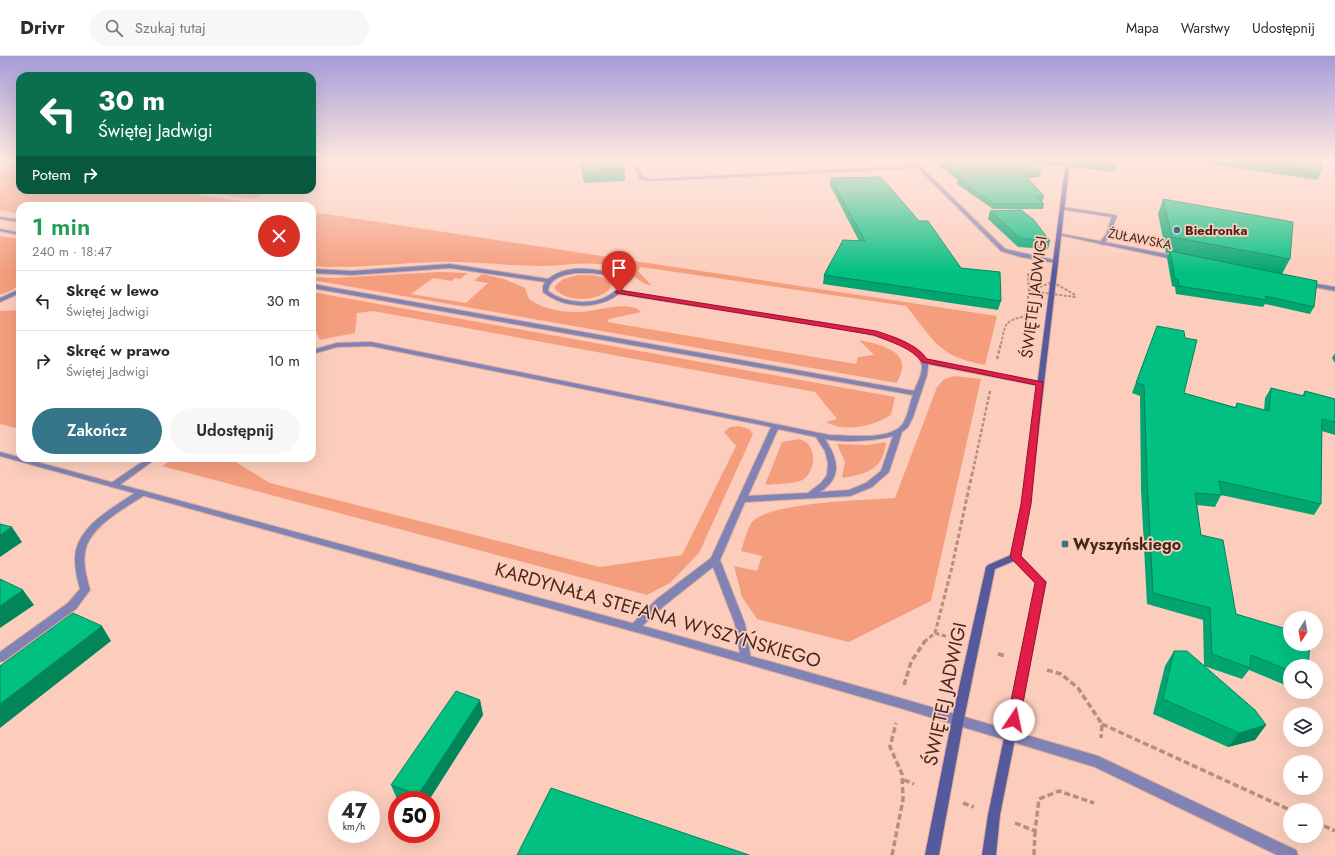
<!DOCTYPE html>
<html lang="pl">
<head>
<meta charset="utf-8">
<style>
  :root { --surface:#fff; --page:#f7f7f7; --text:#2b2b33; --muted:#7c7c81; --line:#e1e1e2; --accent:#357589 }
  body { margin:0; font-family:Jost,sans-serif; background:var(--page); color:var(--text); height:100vh; display:flex; flex-direction:column; font-size:15px; white-space:nowrap }
  * { box-sizing:border-box; margin:0 }
  p { font-size:13px; color:var(--muted) }
  .icon { flex:none; width:22px; height:22px; fill:none; stroke:currentColor; stroke-width:2; stroke-linecap:round; stroke-linejoin:round }
  .map { position:relative; flex:1; overflow:hidden }
  .sheet { position:absolute; left:16px; top:146px; width:300px; height:260px; display:flex; flex-direction:column; background:var(--surface); border-radius:12px; box-shadow:0 4px 16px #0002 }
  .sheet>* { flex:none }
  .top-card { position:absolute; left:16px; top:16px; width:300px; height:122px; border-radius:12px; box-shadow:0 4px 16px #0002; background:#0b6e4f; color:#fff; overflow:hidden }
  .needle { width:26px; rotate:191deg }
  .buttons { position:absolute; left:1283px; top:555px; display:grid; gap:8px }
  .buttons a { display:grid; place-items:center; width:40px; height:40px; border-radius:50%; background:var(--surface); box-shadow:0 4px 16px #0002; font-size:20px }
  .speed { position:absolute; left:328px; top:735px; display:flex; gap:8px; font-size:20px; font-weight:700; text-align:center }
  .speed>* { display:grid; place-content:center; width:52px; height:52px; border-radius:50%; background:var(--surface); box-shadow:0 4px 16px #0002; line-height:1 }
  .speed small { font-size:10px; font-weight:400 }
  .speed .limit { border:6px solid #d22; background:#fff; color:#111 }
  .pin { position:absolute; display:grid; place-items:center; width:34px; height:34px; color:#fff; margin:-41px -17px; border-radius:50% 50% 50% 0; rotate:-45deg; box-shadow:0 0 4px #0007 }
  .pin .icon { rotate:45deg }
  .me { position:absolute; width:44px; margin:-22px; rotate:11deg; stroke-linejoin:round; filter:drop-shadow(0 0 3px #0008) }
  .turn { display:flex; align-items:center; gap:14px; height:84px; padding:0 16px; font-size:18px }
  .turn .icon { width:52px; height:52px; stroke-width:2.5 }
  .turn b { display:block; font-size:28px; line-height:34px }
  .then { display:flex; align-items:center; height:38px; padding:0 16px; background:#0003; gap:8px; font-size:15px }
  .round { display:grid; place-items:center; flex:none; width:42px; height:42px; border-radius:21px; background:var(--page) }
  .headline { display:flex; align-items:center; justify-content:space-between; height:68px; padding:0 16px }
  h1 { font-size:24px; font-weight:600; line-height:30px; color:#1e9e55 }
  .cta { display:flex; gap:8px; margin-top:auto; padding:8px 16px }
  .cta a { flex:1; height:46px; border-radius:24px; background:var(--accent); color:#fff; font-size:16px; font-weight:600; line-height:46px; text-align:center }
  .cta a+a { background:var(--page); color:var(--text) }
  ul { padding:0; list-style:none }
  li { display:flex; align-items:center; gap:12px; height:60px; padding:0 16px; border-top:1px solid var(--line) }
  li div { flex:1 }
  li b { display:block; font-size:15px }
  li em { font-style:normal }
  header { display:flex; align-items:center; gap:24px; box-sizing:border-box; height:56px; padding:0 20px; background:var(--surface); border-bottom:1px solid var(--line) }
  header strong { font-size:19px }
  nav { display:flex; gap:22px; margin-inline-start:auto; font-size:14px }
  .search { width:280px; height:36px; background:var(--page); display:flex; align-items:center; gap:10px; box-sizing:border-box; padding:0 14px; border-radius:22px; color:var(--muted); font-size:15px }
  .map>svg:first-child { display:block }
  .green { fill:#f59e7e }
  .lines { fill:none; stroke-linecap:round; stroke-linejoin:round }
  .service-casing { stroke:#d8ac9c; stroke-width:2 }
  .minor-casing { stroke:#d8ac9c; stroke-width:2 }
  .tertiary-casing { stroke:#d8ac9c; stroke-width:2 }
  .secondary-casing { stroke:#d8ac9c; stroke-width:2 }
  .path-far4 { stroke:#b78e7f; stroke-width:1.5; stroke-dasharray:2 1; stroke-linecap:butt }
  .path-far3 { stroke:#b78e7f; stroke-width:2; stroke-dasharray:3 1.5; stroke-linecap:butt }
  .path-far2 { stroke:#b78e7f; stroke-width:2.5; stroke-dasharray:3.5 2; stroke-linecap:butt }
  .path-far1 { stroke:#b78e7f; stroke-width:3; stroke-dasharray:4.5 2.5; stroke-linecap:butt }
  .path { stroke:#b78e7f; stroke-width:3.5; stroke-dasharray:6 3; stroke-linecap:butt }
  .service { fill:#8083b3; fill-rule:evenodd }
  .minor { fill:#8083b3; fill-rule:evenodd }
  .tertiary { fill:#8083b3; fill-rule:evenodd }
  .secondary { fill:#57599d; fill-rule:evenodd }
  .wall { fill:#02a56f }
  .shaded-wall { fill:#01865a }
  .building { fill:#02c081; stroke:#01865a }
  .route { fill:#e11d48; stroke:#92132f }
  .poi-dot { fill:#357589; stroke:#fccdbc; stroke-width:1.5 }
  .labels { text-anchor:middle; dominant-baseline:central; stroke-width:3.5; stroke-linejoin:round; paint-order:stroke }
  .far-poi-label { font-size:13px; font-weight:bold; fill:#46281d; stroke:#fccdbc; text-anchor:start }
  .far-street-label { font-size:13px; fill:#46281d; stroke:#fccdbc }
  .street-label { font-size:16px; fill:#46281d; stroke:#fccdbc }
  .poi-label { font-size:16px; font-weight:bold; fill:#46281d; stroke:#fccdbc; text-anchor:start }
  .near-street-label { font-size:19px; fill:#46281d; stroke:#fccdbc }
</style>
</head>
<body>
<header>
<strong>Drivr</strong>
<div class="search"><svg class="icon" aria-label="search" viewBox="0 0 24 24"><circle cx="10" cy="10" r="6"/><path d="M15 15l6 6"/></svg>Szukaj tutaj</div>
<nav><a>Mapa</a><a>Warstwy</a><a>Udostępnij</a></nav>
</header>
<div class="map">
<svg width="1335" height="799" viewBox="0 0 1335 799">
  <rect width="100%" height="100%" fill="#fccdbc"/>
  <path class="green" d="M 9,110 L 20,111 L 20,134 L 169,134 L 274,150 L 20,150 L 20,158 L 0,154 L 0,112 Z
    M 190,134 L 266,134 L 254,143 Z
    M 312,156 L 997,260 L 985,309 C 937,300 935,285 906,250 L 641,211 L 638,215 L 652,230 C 638,226 629,215 615,211 C 591,204 566,210 542,210 C 507,210 472,205 436,206 C 395,207 354,213 312,210 Z
    M 0,180 L 20,183 L 19,227 C 16,234 7,236 0,239 Z
    M 440,216 L 468,217 L 460,223 L 455,222 L 452,225 L 433,222 L 411,238 L 466,247 L 488,227 L 474,225 L 482,218 L 504,223 L 525,232 L 529,243 C 543,253 561,256 578,256 C 595,256 629,243 641,256 L 609,263 L 607,266 L 856,308 L 858,301 L 874,299 L 859,284 C 872,287 904,292 902,311 C 902,316 899,322 897,327 L 312,224 L 312,221 L 333,222 Z
    M 578,219 C 588,219 609,218 611,231 C 601,246 566,247 555,233 L 555,230 L 563,223 Z
    M 312,236 L 895,341 L 891,359 C 874,370 845,377 826,366 L 837,363 L 815,336 L 373,255 L 357,257 L 355,277 L 320,284 L 312,268 Z
    M 20,254 L 20,373 L 0,368 L 0,255 Z
    M 954,320 L 981,323 L 931,545 L 849,586 L 757,563 L 742,541 L 734,510 L 757,515 L 762,500 L 741,495 C 744,486 747,473 752,466 C 769,446 867,444 895,442 L 937,331 L 943,324 Z
    M 739,370 L 749,373 L 753,378 L 699,497 L 670,527 L 647,539 L 162,410 L 174,402 L 229,402 L 270,427 L 600,511 L 682,499 L 736,390 L 724,376 L 730,371 Z
    M 799,383 C 817,387 817,413 804,423 C 797,428 774,428 765,429 L 782,386 Z
    M 886,386 C 883,414 867,418 842,422 L 845,406 L 837,388 L 867,389 Z"/>
  <g class="lines">
    <defs>
      <path id="service" d="M 633,107 L 635,107 L 643,121 L 652,123 L 918,110 L 920,111 L 918,112 L 652,125 L 640,123 Z
        M 1062,151 L 1115,159 L 1117,160 L 1110,178 L 1104,188 L 1102,189 L 1099,187 L 1106,178 L 1112,161 L 1060,153 L 1060,152 Z
        M 0,161 L 20,164 L 20,166 L 0,163 Z
        M 0,173 L 20,177 L 20,179 L 0,175 Z
        M 450,208 L 548,223 C 555,217 565,214 574,213 C 586,212 630,214 622,235 L 855,272 C 878,277 913,283 926,303 L 1040,326 L 1044,328 L 1040,330 L 928,308 L 928,311 L 927,319 L 913,361 L 908,371 L 902,376 L 889,416 L 872,431 L 850,440 L 745,446 L 720,504 L 745,568 L 751,603 L 750,606 L 746,607 L 742,606 L 741,603 L 735,568 L 713,511 L 665,549 L 638,574 L 634,575 L 630,574 L 629,571 L 657,543 L 711,502 L 771,371 L 371,290 L 337,291 L 312,298 L 312,294 L 337,287 L 371,286 L 829,379 C 848,379 889,385 902,369 C 908,361 909,349 913,339 L 312,232 L 312,228 L 914,335 C 917,328 922,319 922,311 C 921,289 872,279 855,275 L 619,238 C 598,254 564,253 543,236 L 543,230 L 545,226 L 450,212 L 352,219 L 312,217 L 312,213 L 352,215 ZM 575,217 C 586,217 621,215 617,233 C 600,251 566,249 548,235 C 550,221 564,219 575,217 ZM 778,373 L 816,381 L 825,395 L 828,407 L 827,419 L 821,427 L 808,437 L 748,440 ZM 893,380 L 881,415 L 866,427 L 849,434 L 820,436 C 843,421 838,403 825,383 C 845,387 874,385 893,380 Z
        M 20,233 L 20,237 L 0,246 L 0,242 Z
        M 148,402 L 157,402 L 117,431 L 111,431 L 110,429 L 111,427 Z
        M 142,434 L 146,437 L 145,439 C 125,452 88,471 85,497 C 83,510 87,522 90,534 L 76,553 L 4,605 L 0,606 L 0,596 L 68,547 L 80,533 C 77,523 75,513 75,503 C 75,479 97,462 115,450 C 123,445 133,437 142,434 Z"/>
      <path id="minor" d="M 1057,177 L 1177,200 L 1180,202 L 1177,204 L 1059,179 L 1057,178 Z
        M 1306,226 L 1335,231 L 1335,235 L 1304,229 L 1304,227 Z
        M 0,396 L 650,572 L 900,642 L 1098,700 L 1296,794 L 1298,799 L 1277,799 L 1095,711 L 900,652 L 650,580 L 0,400 Z"/>
      <path id="tertiary" d="M 910,104 L 914,104 L 1005,193 L 1059,205 L 1056,207 L 1021,201 L 1001,195 Z"/>
      <path id="secondary" d="M 1066,104 L 1070,104 L 1030,448 L 1020,500 L 1046,526 L 1000,759 L 996,799 L 982,799 L 988,759 L 1036,527 L 1014,505 L 995,513 L 964,663 L 939,799 L 925,799 L 952,663 L 986,511 L 988,509 L 1011,499 L 1022,448 Z"/>
    </defs>
    <use href="#service" class="service-casing"/>
    <use href="#minor" class="minor-casing"/>
    <use href="#tertiary" class="tertiary-casing"/>
    <use href="#secondary" class="secondary-casing"/>
    <path class="path-far4" d="M 0,123 L 19,118"/>
    <path class="path-far3" d="M 1053,226 L 1075,239 L 1075,241 L 1029,235 Z
      M 1001,288 C 1006,267 1003,266 1025,260 L 1029,235 L 1028,217"/>
    <path class="path-far2" d="M 997,303 L 1001,287
      M 972,419 L 990,335"/>
    <path class="path-far1" d="M 935,577 L 948,581
      M 924,586 L 935,577 L 951,515 L 972,418"/>
    <path class="path" d="M 998,598 L 1006,600
      M 1047,614 L 1061,618 L 1078,632 L 1102,668 L 1101,682
      M 904,629 L 911,606 L 925,585
      M 1102,668 L 1290,754
      M 904,724 L 914,728
      M 963,747 L 974,751
      M 1316,766 L 1335,775
      M 1015,767 L 1035,775 L 1039,743 L 1059,735 L 1094,747
      M 892,799 L 903,744 L 902,718 L 890,691 L 896,667
      M 1034,799 L 1035,775"/>
    <use href="#service" class="service"/>
    <use href="#minor" class="minor"/>
    <use href="#tertiary" class="tertiary"/>
    <use href="#secondary" class="secondary"/>
  </g>
  <path class="wall" d="M 579,104 L 622,104 L 625,113 L 625,125 L 584,127 Z
    M 931,104 L 1065,104 L 1064,111 L 1024,106 L 1041,116 L 1040,121 L 1027,122 L 1044,140 L 1043,145 L 1041,145 L 1044,148 L 1043,153 L 993,153 L 957,128 L 958,124 Z
    M 1070,104 L 1106,104 L 1117,109 L 1114,116 L 1071,111 Z
    M 1189,104 L 1322,104 L 1321,116 L 1318,124 L 1189,105 Z
    M 831,122 L 919,165 L 961,212 L 1001,245 L 998,254 L 823,228 L 824,219 L 859,185 L 830,129 Z
    M 1163,143 L 1290,203 L 1282,218 L 1314,251 L 1310,258 L 1265,248 L 1263,251 L 1176,238 L 1175,231 L 1172,230 L 1167,202 L 1169,197 L 1166,197 L 1158,158 Z
    M 990,155 L 1050,185 L 1048,193 L 1018,191 L 988,163 Z
    M 1157,270 L 1184,337 L 1235,351 L 1237,347 L 1264,354 L 1265,342 L 1271,332 L 1302,340 L 1305,335 L 1335,343 L 1335,379 L 1322,375 L 1321,448 L 1314,459 L 1221,439 L 1215,451 L 1197,449 L 1201,479 L 1236,558 L 1290,610 L 1290,631 L 1249,614 L 1242,623 L 1204,610 L 1203,564 L 1147,548 L 1141,434 L 1140,340 L 1132,337 Z
    M 1335,297 L 1335,307 L 1332,302 Z
    M 1174,595 L 1266,669 L 1255,684 L 1228,691 L 1153,658 L 1165,610 Z
    M 480,644 L 483,659 L 429,744 L 399,744 L 397,743 L 391,729 Z"/>
  <path class="shaded-wall" d="M 12,471 L 22,486 L 0,501 L 0,479 Z
    M 23,534 L 34,549 L 0,572 L 0,550 Z
    M 102,570 L 111,585 L 0,672 L 0,648 Z
    M 480,644 L 483,659 L 429,744 L 420,744 L 418,739 Z
    M 1266,669 L 1255,684 L 1228,691 L 1239,677 Z"/>
  <path class="building" d="M 580,104 L 622,104 L 625,113 L 583,115 Z
    M 938,104 L 1020,104 L 1041,116 L 1023,117 L 1044,140 L 1036,140 L 1044,148 L 994,148 L 958,123 L 963,123 Z
    M 1044,104 L 1065,104 L 1065,106 Z
    M 1072,104 L 1106,104 L 1117,109 L 1116,112 L 1072,107 Z
    M 1236,104 L 1322,104 L 1321,116 Z
    M 881,121 L 919,165 L 928,165 L 961,212 L 1000,216 L 1001,245 L 824,219 L 843,184 L 865,185 L 831,122 Z
    M 1163,143 L 1293,166 L 1290,203 L 1172,181 Z
    M 1021,154 L 1033,163 L 1050,185 L 1020,182 L 990,155 Z
    M 1170,195 L 1317,225 L 1314,251 L 1265,240 L 1267,244 L 1179,230 L 1178,223 L 1175,223 Z
    M 1157,270 L 1184,275 L 1185,282 L 1197,284 L 1184,337 L 1236,352 L 1237,347 L 1269,355 L 1271,332 L 1304,340 L 1305,335 L 1335,343 L 1335,366 L 1322,363 L 1321,448 L 1219,425 L 1222,439 L 1195,437 L 1201,479 L 1223,484 L 1236,558 L 1290,574 L 1290,588 L 1310,588 L 1308,610 L 1290,610 L 1290,615 L 1251,599 L 1250,612 L 1212,598 L 1210,552 L 1153,537 L 1147,423 L 1144,329 L 1136,327 Z
    M 0,468 L 12,471 L 0,479 Z
    M 0,523 L 23,534 L 0,550 Z
    M 73,557 L 102,570 L 0,648 L 0,610 Z
    M 1174,595 L 1187,595 L 1255,654 L 1266,669 L 1239,677 L 1163,643 Z
    M 456,635 L 480,644 L 418,739 L 391,729 Z
    M 551,732 L 749,799 L 517,799 Z"/>
  <linearGradient id="sky" x2="0" y2="1"><stop stop-color="#a69cd8"/><stop offset="0.48" stop-color="#fee8e1"/><stop offset="1" stop-color="#fee8e1" stop-opacity="0"/></linearGradient>
  <rect width="1335" height="216" fill="url(#sky)"/>
  <path class="route" d="M 619,234 L 876,275 C 892,280 917,288 927,303 L 1043,326 L 1031,448 L 1021,500 L 1046,526 L 1019,668 L 1014,670 L 1009,668 L 1007,664 L 1035,527 L 1010,501 L 1021,448 L 1036,329 L 922,306 C 911,291 890,286 874,279 L 616,237 L 615,236 Z"/>
  <g class="poi-dot">
    <circle cx="1177" cy="174" r="4"/>
    <rect x="1061" y="484" width="8" height="8" rx="2"/>
  </g>
  <g class="labels">
    <g class="far-poi-label">
      <text x="1185" y="174">Biedronka</text>
    </g>
    <g class="far-street-label">
      <text transform="translate(1140 183) rotate(11)">ŻUŁAWSKA</text>
    </g>
    <g class="street-label">
      <text transform="translate(1034 241) rotate(-83)">ŚWIĘTEJ JADWIGI</text>
    </g>
    <g class="poi-label">
      <text x="1073" y="488">Wyszyńskiego</text>
    </g>
    <g class="near-street-label">
      <text transform="translate(658 559) rotate(16)">KARDYNAŁA STEFANA WYSZYŃSKIEGO</text>
      <text transform="translate(945 638) rotate(-78)">ŚWIĘTEJ JADWIGI</text>
    </g>
  </g>
</svg>
<div class="buttons">
<a><svg class="needle" viewBox="-14 -14 28 28"><path d="M0-13l5 13h-10z" fill="#e53935"/><path d="M0 13l5-13h-10z" fill="#7c7c81"/></svg></a>
<a><svg class="icon" aria-label="search" viewBox="0 0 24 24"><circle cx="10" cy="10" r="6"/><path d="M15 15l6 6"/></svg></a>
<a><svg class="icon" aria-label="layers" viewBox="0 0 24 24"><path d="M12 4l9 5-9 5-9-5zM3 14l9 5 9-5"/></svg></a>
<a>+</a>
<a>−</a>
</div>
<div class="speed"><div>47<small>km/h</small></div><div class="limit">50</div></div>
<div class="pin" style="left:619px;top:236px;background:#d93025"><svg class="icon" aria-label="arrive" viewBox="0 0 24 24"><path d="M6 21V4h12l-3 4 3 4H6"/></svg></div>
<svg class="me" style="left:1014px;top:664px" viewBox="-20 -20 40 40"><circle r="19" fill="#fff"/><path d="M0-13L10 11 0 6-10 11z" fill="#e11d48"/></svg>
<div class="top-card">
<div class="turn"><svg class="icon" aria-label="left" viewBox="0 0 24 24"><path d="M17 20v-9H6M10 6l-5 5 5 5"/></svg><div><b>30 m</b>Świętej Jadwigi</div></div>
<div class="then">Potem<svg class="icon" aria-label="right" viewBox="0 0 24 24"><path d="M7 20v-9h11M14 6l5 5-5 5"/></svg></div>
</div>
<section class="sheet">
<div class="headline"><div><h1>1 min</h1><p>240 m · 18:47</p></div><a class="round" style="background:#d93025;color:#fff"><svg class="icon" aria-label="close" viewBox="0 0 24 24"><path d="M6 6l12 12M18 6L6 18"/></svg></a></div>
<ul>
<li><svg class="icon" aria-label="left" viewBox="0 0 24 24"><path d="M17 20v-9H6M10 6l-5 5 5 5"/></svg><div><b>Skręć w lewo</b><p>Świętej Jadwigi</p></div><em>30 m</em></li>
<li><svg class="icon" aria-label="right" viewBox="0 0 24 24"><path d="M7 20v-9h11M14 6l5 5-5 5"/></svg><div><b>Skręć w prawo</b><p>Świętej Jadwigi</p></div><em>10 m</em></li>
</ul>
<div class="cta"><a>Zakończ</a><a>Udostępnij</a></div>
</section>
</div>
</body>
</html>
